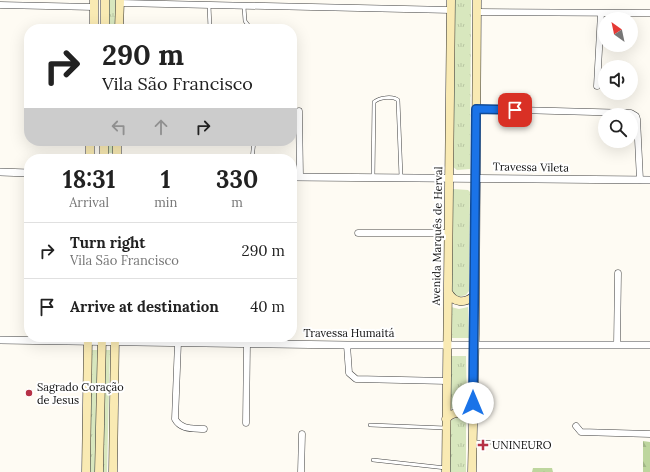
<!DOCTYPE html>
<html lang="en">
<head>
<meta charset="utf-8">
<style>
  :root { --surface:#fff; --page:#f2f2f2; --text:#222; --muted:#767676; --line:#e0e0e0 }
  body { margin:0; font-family:Lora,serif; background:var(--page); color:var(--text); height:100vh; display:flex; flex-direction:column; font-size:15px; white-space:nowrap }
  * { box-sizing:border-box; margin:0 }
  p { font-size:13px; color:var(--muted) }
  .icon { flex:none; width:22px; height:22px; fill:none; stroke:currentColor; stroke-width:2; stroke-linecap:round; stroke-linejoin:round }
  .map { position:relative; flex:1; overflow:hidden }
  .details { position:absolute; left:24px; top:154px; width:273px; height:188px; display:flex; flex-direction:column; background:var(--surface); border-radius:16px; box-shadow:0 4px 16px #0002 }
  .details>* { flex:none }
  .banner { position:absolute; left:24px; top:24px; width:273px; height:122px; border-radius:16px; box-shadow:0 4px 16px #0002; background:#fff; color:var(--text); overflow:hidden }
  .needle { width:26px; rotate:327deg }
  .buttons { position:absolute; left:598px; top:12px; display:grid; gap:8px }
  .buttons a { display:grid; place-items:center; width:40px; height:40px; border-radius:50%; background:var(--surface); box-shadow:0 4px 16px #0002; font-size:20px }
  .pin { position:absolute; display:grid; place-items:center; width:34px; height:34px; color:#fff; margin:-17px; border-radius:8px; box-shadow:0 2px 6px #0006 }
  .me { position:absolute; width:44px; margin:-22px; rotate:0deg; stroke-linejoin:round; filter:drop-shadow(0 0 3px #0008) }
  .turn { display:flex; align-items:center; gap:14px; height:84px; padding:0 12px; font-size:18px }
  .turn .icon { width:52px; height:52px; stroke-width:2.5 }
  .turn b { display:block; font-size:28px; line-height:34px }
  .lanes { display:flex; align-items:center; height:38px; padding:0 12px; background:#0003; justify-content:center; gap:20px; direction:ltr }
  .lanes .off { opacity:.35 }
  .eta { display:flex; justify-content:space-evenly; align-items:center; height:68px; text-align:center }
  .eta b { font-size:24px; font-weight:700; line-height:28px }
  ul { padding:0; list-style:none }
  li { display:flex; align-items:center; gap:12px; height:56px; padding:0 12px; border-top:1px solid var(--line) }
  li div { flex:1 }
  li b { display:block; font-size:15px }
  li em { font-style:normal }
  .map>svg:first-child { display:block }
  .forest { fill:url(#forest-firs) }
  .park { fill:url(#park-tufts) }
  .lines { fill:none; stroke-linecap:round; stroke-linejoin:round }
  .service-casing { stroke:#424242; stroke-width:4 }
  .minor-casing { stroke:#424242; stroke-width:7 }
  .tertiary-casing { stroke:#424242; stroke-width:8 }
  .secondary-casing { stroke:#313131; stroke-width:9 }
  .service { stroke:#fff; stroke-width:3 }
  .minor { stroke:#fff; stroke-width:6 }
  .tertiary { stroke:#fff; stroke-width:7 }
  .secondary { stroke:#f9eab3; stroke-width:8 }
  .route-casing { stroke:#114b97; stroke-width:10 }
  .route { stroke:#1a73e8; stroke-width:7 }
  .poi-dot { fill:#b63146; stroke:#fff; stroke-width:1.5 }
  .labels { text-anchor:middle; dominant-baseline:central; stroke-width:4; stroke-linejoin:round; paint-order:stroke }
  .street-label { font-size:11px; fill:#0f0f0f; stroke:#fff }
  .poi-label { font-size:11px; fill:#0f0f0f; stroke:#fff; text-anchor:start }
</style>
</head>
<body>
<div class="map">
<svg width="650" height="472" viewBox="0 0 650 472">
  <defs>
    <pattern id="forest-firs" width="22" height="20" patternUnits="userSpaceOnUse"><rect width="22" height="20" fill="#bed69e"/><path d="M5 1l3.5 6h-7zM16 11l3.5 6h-7z" fill="#a2b687"/></pattern>
    <pattern id="park-tufts" width="24" height="20" patternUnits="userSpaceOnUse"><rect width="24" height="20" fill="#d8e7be"/><path d="M3 7l-1-3M5 7V3M7 7l1-3M15 17l-1-3M17 17v-4M19 17l1-3" fill="none" stroke="#b8c5a2"/></pattern>
  </defs>
  <rect width="100%" height="100%" fill="#fefbf3"/>
  <path class="forest" d="M 643,441 L 650,442 L 650,472 L 643,472 Z
    M 533,468 L 552,468 L 553,472 L 532,472 Z"/>
  <path class="park" d="M 108,0 L 116,0 L 115,29 L 108,29 Z
    M 455,0 L 471,0 L 470,167 L 470,169 L 457,170 L 453,167 Z
    M 106,141 L 114,141 L 114,153 L 106,153 Z
    M 453,189 L 468,190 L 470,192 L 469,291 L 466,295 L 458,297 L 451,292 Z
    M 451,307 L 459,309 L 468,307 L 469,338 L 450,338 Z
    M 90,350 L 99,350 L 96,472 L 89,472 Z
    M 104,350 L 110,350 L 107,472 L 101,472 Z
    M 451,356 L 466,356 L 467,409 L 458,407 L 449,409 Z
    M 458,417 L 466,420 L 466,472 L 449,472 L 450,421 Z"/>
  <g class="lines">
    <defs>
      <path id="service" d="M 209,5 L 210,29
        M 244,7 L 245,21 L 251,29
        M 252,159 L 254,141
        M 373,177 L 374,102 C 380,97 393,96 398,100 L 401,177
        M 370,425 L 446,428
        M 474,442 L 532,443
        M 373,460 L 446,468"/>
      <path id="minor" d="M 120,3 L 451,10
        M 0,5 L 94,7
        M 477,12 L 650,13
        M 597,86 L 601,13
        M 476,109 L 631,113 L 636,116 L 637,119 L 640,180
        M 299,111 L 300,177
        M 358,233 L 448,233
        M 178,342 L 175,419 C 181,430 193,428 204,429
        M 347,345 L 349,373 L 356,379 L 447,381
        M 617,345 L 618,273
        M 246,423 L 247,343
        M 576,426 L 581,432 L 650,434
        M 301,472 L 302,434"/>
      <path id="tertiary" d="M 0,172 L 29,173
        M 292,177 L 650,180
        M 0,340 L 347,345 L 650,345"/>
      <path id="secondary" d="M 94,29 L 94,0
        M 105,29 L 105,0
        M 119,29 L 120,0
        M 90,159 L 90,141
        M 104,159 L 104,141
        M 117,159 L 117,141
        M 448,292 C 454,303 464,304 474,296
        M 446,419 C 455,409 463,414 473,419
        M 86,472 L 88,337
        M 99,472 L 102,337
        M 113,472 L 115,337
        M 446,472 L 451,0
        M 472,472 L 475,334 L 477,0"/>
    </defs>
    <use href="#service" class="service-casing"/>
    <use href="#minor" class="minor-casing"/>
    <use href="#tertiary" class="tertiary-casing"/>
    <use href="#secondary" class="secondary-casing"/>
    <use href="#service" class="service"/>
    <use href="#minor" class="minor"/>
    <use href="#tertiary" class="tertiary"/>
    <use href="#secondary" class="secondary"/>
  </g>
  <g class="lines">
    <defs>
      <path id="route" d="M 473,403 L 476,109 L 515,110"/>
    </defs>
    <use href="#route" class="route-casing"/>
    <use href="#route" class="route"/>
  </g>
  <g class="poi-dot">
    <circle cx="29" cy="393" r="4"/>
    <path d="M481 439h4v4h4v4h-4v4h-4v-4h-4v-4h4z"/>
  </g>
  <g class="labels">
    <g class="street-label">
      <text transform="translate(531 167) rotate(1)">Travessa Vileta</text>
      <text transform="translate(437 236) rotate(-89)">Avenida Marquês de Herval</text>
      <text x="349" y="333">Travessa Humaitá</text>
    </g>
    <g class="poi-label">
      <text x="37" y="387">Sagrado Coração<tspan x="37" dy="13">de Jesus</tspan></text>
      <text x="492" y="445">UNINEURO</text>
    </g>
  </g>
</svg>
<div class="buttons">
<a><svg class="needle" viewBox="-14 -14 28 28"><path d="M0-13l5 13h-10z" fill="#e53935"/><path d="M0 13l5-13h-10z" fill="#767676"/></svg></a>
<a><svg class="icon" aria-label="sound" viewBox="0 0 24 24"><path d="M4 9h4l5-4v14l-5-4H4zM17 9q2 3 0 6"/></svg></a>
<a><svg class="icon" aria-label="search" viewBox="0 0 24 24"><circle cx="10" cy="10" r="6"/><path d="M15 15l6 6"/></svg></a>
</div>
<div class="pin" style="left:515px;top:110px;background:#d93025"><svg class="icon" aria-label="arrive" viewBox="0 0 24 24"><path d="M6 21V4h12l-3 4 3 4H6"/></svg></div>
<svg class="me" style="left:473px;top:403px" viewBox="-20 -20 40 40"><circle r="19" fill="#fff"/><path d="M0-13L10 11 0 6-10 11z" fill="#1a73e8"/></svg>
<div class="banner">
<div class="turn"><svg class="icon" aria-label="right" viewBox="0 0 24 24"><path d="M7 20v-9h11M14 6l5 5-5 5"/></svg><div><b>290 m</b>Vila São Francisco</div></div>
<div class="lanes"><svg class="icon off" aria-label="left" viewBox="0 0 24 24"><path d="M17 20v-9H6M10 6l-5 5 5 5"/></svg><svg class="icon off" aria-label="ahead" viewBox="0 0 24 24"><path d="M12 20V5M6 11l6-6 6 6"/></svg><svg class="icon" aria-label="right" viewBox="0 0 24 24"><path d="M7 20v-9h11M14 6l5 5-5 5"/></svg></div>
</div>
<section class="details">
<div class="eta">
<div><b>18:31</b><p>Arrival</p></div>
<div><b>1</b><p>min</p></div>
<div><b>330</b><p>m</p></div>
</div>
<ul>
<li><svg class="icon" aria-label="right" viewBox="0 0 24 24"><path d="M7 20v-9h11M14 6l5 5-5 5"/></svg><div><b>Turn right</b><p>Vila São Francisco</p></div><em>290 m</em></li>
<li><svg class="icon" aria-label="arrive" viewBox="0 0 24 24"><path d="M6 21V4h12l-3 4 3 4H6"/></svg><div><b>Arrive at destination</b></div><em>40 m</em></li>
</ul>
</section>
</div>
</body>
</html>
